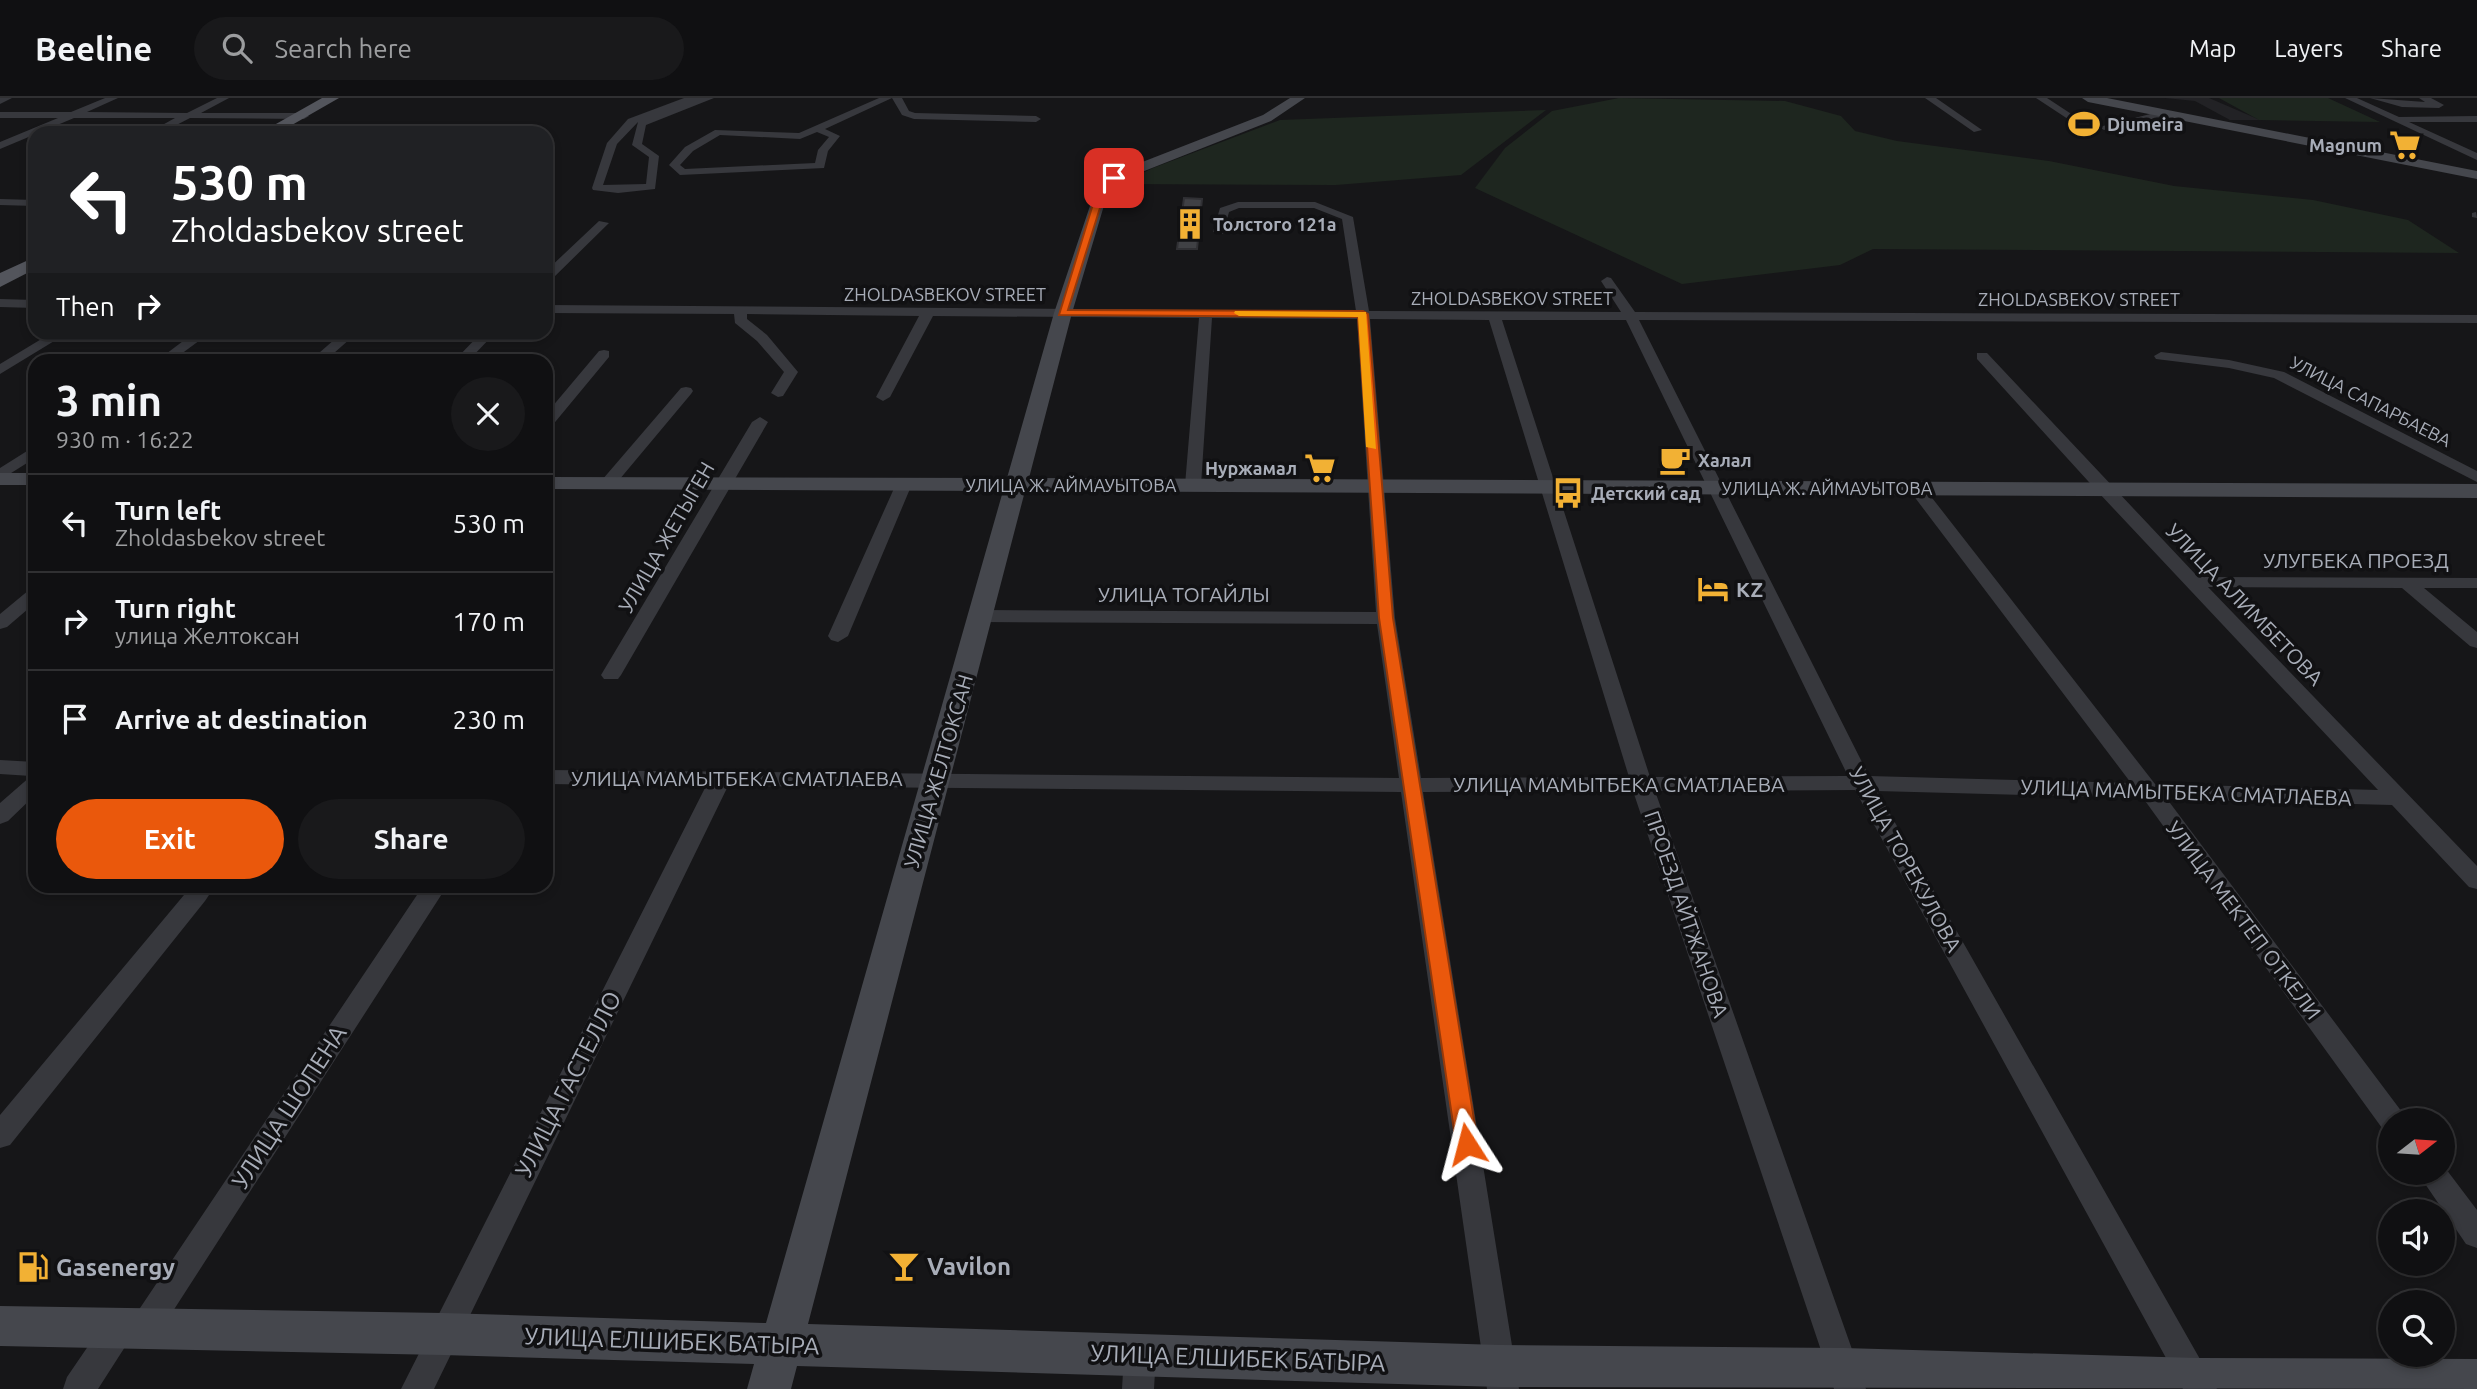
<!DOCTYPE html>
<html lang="en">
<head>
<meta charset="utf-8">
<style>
  :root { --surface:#101012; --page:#19191b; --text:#f1f3f6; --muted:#9c9d9f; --line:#303032; --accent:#ea580c }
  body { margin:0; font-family:Ubuntu,sans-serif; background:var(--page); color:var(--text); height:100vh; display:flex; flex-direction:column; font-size:26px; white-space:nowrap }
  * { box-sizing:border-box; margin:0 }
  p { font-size:23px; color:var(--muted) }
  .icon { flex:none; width:38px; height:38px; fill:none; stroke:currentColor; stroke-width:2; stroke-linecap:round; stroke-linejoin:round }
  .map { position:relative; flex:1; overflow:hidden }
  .drawer { position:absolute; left:28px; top:256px; width:525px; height:539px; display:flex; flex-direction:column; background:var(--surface); border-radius:21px; box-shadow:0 4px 10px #0003,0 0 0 2px var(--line) }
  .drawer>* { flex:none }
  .banner { position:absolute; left:28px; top:28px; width:525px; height:214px; border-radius:21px; box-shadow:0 4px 10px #0003,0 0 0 2px var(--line); background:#202124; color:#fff; overflow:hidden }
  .needle { width:46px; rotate:73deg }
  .controls { position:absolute; left:2378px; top:1010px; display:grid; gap:14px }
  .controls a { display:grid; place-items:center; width:77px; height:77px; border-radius:50%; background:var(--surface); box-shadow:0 4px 10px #0003,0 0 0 2px var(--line); font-size:35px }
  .pin { position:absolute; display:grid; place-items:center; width:60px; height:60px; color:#fff; margin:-30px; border-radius:14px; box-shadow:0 4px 10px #0006 }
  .me { position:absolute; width:77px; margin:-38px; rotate:351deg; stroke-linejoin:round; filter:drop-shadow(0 0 5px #0008) }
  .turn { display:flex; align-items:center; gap:24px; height:147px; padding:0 28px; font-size:32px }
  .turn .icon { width:91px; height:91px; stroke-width:2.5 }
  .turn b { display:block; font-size:49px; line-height:60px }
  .then { display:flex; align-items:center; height:66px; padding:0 28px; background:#0003; gap:14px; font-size:26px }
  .round { display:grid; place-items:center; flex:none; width:74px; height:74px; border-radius:37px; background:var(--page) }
  .overview { display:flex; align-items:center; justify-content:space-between; height:119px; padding:0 28px }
  h1 { font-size:42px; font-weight:700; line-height:52px }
  .primary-button { display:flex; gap:14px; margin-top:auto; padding:14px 28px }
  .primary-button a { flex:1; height:80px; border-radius:42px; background:var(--accent); color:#fff; font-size:28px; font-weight:700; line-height:80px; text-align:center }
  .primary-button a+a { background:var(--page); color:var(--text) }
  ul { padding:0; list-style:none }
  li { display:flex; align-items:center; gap:21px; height:98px; padding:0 28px; border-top:2px solid var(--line) }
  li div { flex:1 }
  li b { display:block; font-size:26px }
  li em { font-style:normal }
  header { display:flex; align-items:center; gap:42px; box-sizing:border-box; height:98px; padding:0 35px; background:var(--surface); border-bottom:2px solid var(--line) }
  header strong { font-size:33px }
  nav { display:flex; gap:38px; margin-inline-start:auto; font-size:24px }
  .search { width:490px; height:63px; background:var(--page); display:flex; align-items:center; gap:18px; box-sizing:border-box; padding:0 24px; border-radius:38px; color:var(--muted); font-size:26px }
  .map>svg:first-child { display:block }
  .built { fill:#222225 }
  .green { fill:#1e261f }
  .building { fill:#404145; stroke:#303034; stroke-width:2 }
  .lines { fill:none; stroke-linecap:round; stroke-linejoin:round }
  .street { fill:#37383d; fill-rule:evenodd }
  .secondary { fill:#45474d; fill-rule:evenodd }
  .primary { fill:#53555c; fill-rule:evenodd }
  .route { fill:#ea580c; stroke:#983908; stroke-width:2 }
  .slow { fill:#f59e0b }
  .labels { text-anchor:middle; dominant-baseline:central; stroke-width:7; stroke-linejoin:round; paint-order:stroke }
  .far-poi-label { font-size:18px; font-weight:bold; fill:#a8adb8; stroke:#111113; text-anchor:start }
  .far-street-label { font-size:18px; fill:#a8adb8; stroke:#111113 }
  .street-label { font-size:21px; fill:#a8adb8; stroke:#111113 }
  .poi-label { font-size:21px; font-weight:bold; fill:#a8adb8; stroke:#111113; text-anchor:start }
  .near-street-label { font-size:24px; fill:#a8adb8; stroke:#111113 }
  .near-poi-label { font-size:24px; font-weight:bold; fill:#a8adb8; stroke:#111113; text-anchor:start }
</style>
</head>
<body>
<header>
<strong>Beeline</strong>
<div class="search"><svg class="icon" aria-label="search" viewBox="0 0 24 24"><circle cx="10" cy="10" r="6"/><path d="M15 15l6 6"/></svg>Search here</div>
<nav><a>Map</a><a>Layers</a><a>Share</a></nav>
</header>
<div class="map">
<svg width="2477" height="1291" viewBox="0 0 2477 1291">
  <rect width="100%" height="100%" fill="#161618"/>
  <path class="built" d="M 2165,0 L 2209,0 L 2260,22 L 2230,22 L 2195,3 Z"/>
  <path class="green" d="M 1619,0 L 1785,3 L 1841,18 L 1855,33 L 1897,43 L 2049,63 L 2174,88 L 2313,102 L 2408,122 L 2459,155 L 1873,151 L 1840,167 L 1682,186 L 1475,90 L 1505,50 L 1552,13 Z
    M 2219,0 L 2328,0 L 2380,24 L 2259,22 Z
    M 1546,12 L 1461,77 L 1336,87 L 1120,86 L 1153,70 L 1280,22 Z"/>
  <path class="building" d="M 1184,100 L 1202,101 L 1197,151 L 1177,151 Z"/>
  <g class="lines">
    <path class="street" d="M 0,0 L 12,0 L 0,6 Z
      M 105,0 L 118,0 L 87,14 L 187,15 L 217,0 L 229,0 L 201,15 L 304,15 L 309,18 L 304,21 L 190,20 L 161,35 L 148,35 L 175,20 L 74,20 L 0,51 L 0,44 L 58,20 L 0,20 L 0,14 L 71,14 Z
      M 684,0 L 714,0 L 646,27 L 642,46 L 659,58 L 655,91 L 618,95 L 593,92 L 592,90 L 607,45 L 628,21 ZM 638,24 L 632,47 L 649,59 L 646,86 L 603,87 L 617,46 Z
      M 879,0 L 892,0 L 825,31 L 840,38 L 828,53 L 824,70 L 680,77 L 669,67 L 685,49 L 715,32 L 799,35 ZM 817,34 L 829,39 L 818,52 L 815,65 L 685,71 L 680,67 L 693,53 L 720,37 L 800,41 Z
      M 892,0 L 902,0 L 909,13 L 915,15 L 1036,18 L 1041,21 L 1036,24 L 914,21 L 902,17 Z
      M 1925,0 L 1936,0 L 1982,32 L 1974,34 Z
      M 2036,0 L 2047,0 L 2082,23 L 2074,25 Z
      M 2345,0 L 2357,0 L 2399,19 L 2477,18 L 2477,24 L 2409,24 L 2477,55 L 2477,62 Z
      M 2370,0 L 2425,4 L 2419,0 L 2431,0 L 2444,7 L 2439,10 L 2402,9 Z
      M 2166,12 L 2169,13 L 2169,17 L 2104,32 L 2099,29 Z
      M 0,101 L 35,102 L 35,108 L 0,107 Z
      M 1315,104 L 1353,119 L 1369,213 L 1621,214 L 1601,183 L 1607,179 L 1611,180 L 1635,214 L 2477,217 L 2477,225 L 1639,222 L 1869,678 L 2131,685 L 1910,393 L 1908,390 L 1916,385 L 1922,387 L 2155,686 L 2378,692 L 2098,394 L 1977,261 L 1977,255 L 1987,255 L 2198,479 L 2477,480 L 2477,490 L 2424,490 L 2477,534 L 2477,550 L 2470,548 L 2402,490 L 2208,489 L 2477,768 L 2477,791 L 2469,789 L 2392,707 L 2167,701 L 2402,1014 L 2406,1022 L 2390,1022 L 2390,1033 L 2382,1030 L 2143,700 L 1877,693 L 2217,1291 L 2183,1291 L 1855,692 L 1655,693 L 1866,1291 L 1834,1291 L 1633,693 L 1423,694 L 1519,1291 L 1487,1291 L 1401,694 L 728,688 L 434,1291 L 401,1291 L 706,688 L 546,686 L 546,672 L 1399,680 L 1377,526 L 981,524 L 972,518 L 981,512 L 1376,514 L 1357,221 L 1212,220 L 1201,387 L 1193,392 L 1185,387 L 1199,220 L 933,218 L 890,299 L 883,303 L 876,299 L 919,218 L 747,216 L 747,221 L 767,237 L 798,274 L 783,298 L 778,299 L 771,295 L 784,274 L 757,243 L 735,225 L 734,216 L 546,215 L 546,207 L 1356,213 L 1342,121 L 1314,110 L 1239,110 L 1229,114 L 1223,136 L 1213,134 L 1220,110 L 1238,104 ZM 1370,221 L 1489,222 L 1629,679 L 1421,680 L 1395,520 ZM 1502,222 L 1626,222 L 1848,678 L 1650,679 Z
      M 2476,114 L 2477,120 L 2472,119 L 2472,115 Z
      M 599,123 L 609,125 L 550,183 L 546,184 L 546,173 Z
      M 0,201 L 35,202 L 35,210 L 0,209 Z
      M 53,234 L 69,234 L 0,276 L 0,266 Z
      M 195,234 L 211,234 L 173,262 L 158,262 Z
      M 343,234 L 358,234 L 326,262 L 311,262 Z
      M 482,234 L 496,234 L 469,262 L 455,262 Z
      M 604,252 L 609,253 L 609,259 L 551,329 L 546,331 L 546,316 L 599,253 Z
      M 2161,254 L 2229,262 L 2284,274 L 2477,373 L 2477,384 L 2274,280 L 2229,270 L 2156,261 L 2154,258 Z
      M 686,289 L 691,290 L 693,293 L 691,296 L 614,388 L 602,388 L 600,385 L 602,382 L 681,290 Z
      M 760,319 L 768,324 L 621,577 L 618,581 L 604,581 L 601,577 L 752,324 Z
      M 35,348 L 35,360 L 0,382 L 0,370 Z
      M 904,381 L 912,386 L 848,538 L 838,544 L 831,542 L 828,538 L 896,386 Z
      M 35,491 L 35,505 L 7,529 L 0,531 L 0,516 L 29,492 Z
      M 0,662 L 35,664 L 35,697 L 8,723 L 0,726 L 0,705 L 31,678 L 0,676 Z
      M 197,788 L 205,791 L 209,797 L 205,803 L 10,1047 L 0,1050 L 0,1017 L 189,791 Z
      M 423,788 L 447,788 L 155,1241 L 144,1245 L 132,1238 L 98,1291 L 63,1291 L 67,1279 L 108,1219 L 119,1215 L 132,1222 Z
      M 2443,1067 L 2477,1112 L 2477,1150 L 2466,1146 L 2417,1074 L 2443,1074 Z
      M 1140,1241 L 1151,1246 L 1156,1257 L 1154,1291 L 1122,1291 L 1124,1257 L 1129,1246 Z"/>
    <path class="secondary" d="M 1290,0 L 1305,0 L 1271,23 L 1119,83 L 1108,94 L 1072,215 L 1029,380 L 2477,386 L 2477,400 L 1025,393 L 808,1226 L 1500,1247 L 1844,1250 L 2197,1260 L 2477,1261 L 2477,1291 L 1500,1289 L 797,1268 L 791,1291 L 747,1291 L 754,1266 L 443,1257 L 0,1248 L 0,1208 L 443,1215 L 766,1225 L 1003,393 L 546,391 L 546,379 L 1007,380 L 1054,215 L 1096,90 L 1109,77 L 1263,17 Z
      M 2082,0 L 2107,0 L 2477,73 L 2477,81 L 2088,4 Z
      M 0,375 L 35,375 L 35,387 L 0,387 Z"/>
    <path class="primary" d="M 322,0 L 339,0 L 278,35 L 260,35 Z
      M 35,159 L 35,171 L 0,189 L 0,175 Z"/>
  </g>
  <path class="route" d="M 1114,77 L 1118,80 L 1105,94 L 1068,212 L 1363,213 L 1368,216 L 1393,520 L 1478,1046 L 1475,1053 L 1467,1056 L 1459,1053 L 1456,1046 L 1379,520 L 1358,219 L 1059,217 L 1097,93 Z"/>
  <path class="slow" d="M 1235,213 L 1366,214 L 1376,351 L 1366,349 L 1358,219 L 1239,218 L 1234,215 Z"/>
  <defs>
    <symbol id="stadium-bare" viewBox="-9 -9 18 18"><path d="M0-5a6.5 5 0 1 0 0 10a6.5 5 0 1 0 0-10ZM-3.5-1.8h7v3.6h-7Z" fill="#f2b134" stroke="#111113" stroke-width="2.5" paint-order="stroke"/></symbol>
    <symbol id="supermarket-bare" viewBox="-9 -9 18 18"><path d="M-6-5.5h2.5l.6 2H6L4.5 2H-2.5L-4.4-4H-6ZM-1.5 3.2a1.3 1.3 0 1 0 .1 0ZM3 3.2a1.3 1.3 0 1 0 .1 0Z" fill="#f2b134" stroke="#111113" stroke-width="2.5" paint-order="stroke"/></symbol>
    <symbol id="building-bare" viewBox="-9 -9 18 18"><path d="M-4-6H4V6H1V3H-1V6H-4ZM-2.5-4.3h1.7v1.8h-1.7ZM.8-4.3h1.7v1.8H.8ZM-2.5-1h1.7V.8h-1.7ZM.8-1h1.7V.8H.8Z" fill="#f2b134" stroke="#111113" stroke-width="2.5" paint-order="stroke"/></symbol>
    <symbol id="cafe-bare" viewBox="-9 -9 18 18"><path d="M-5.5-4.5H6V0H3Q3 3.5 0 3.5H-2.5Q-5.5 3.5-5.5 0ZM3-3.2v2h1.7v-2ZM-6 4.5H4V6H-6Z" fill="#f2b134" stroke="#111113" stroke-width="2.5" paint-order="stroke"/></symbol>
    <symbol id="bus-bare" viewBox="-9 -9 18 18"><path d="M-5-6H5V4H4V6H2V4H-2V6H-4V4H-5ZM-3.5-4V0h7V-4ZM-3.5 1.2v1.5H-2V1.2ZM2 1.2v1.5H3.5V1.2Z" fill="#f2b134" stroke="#111113" stroke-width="2.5" paint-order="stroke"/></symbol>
    <symbol id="hotel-bare" viewBox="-9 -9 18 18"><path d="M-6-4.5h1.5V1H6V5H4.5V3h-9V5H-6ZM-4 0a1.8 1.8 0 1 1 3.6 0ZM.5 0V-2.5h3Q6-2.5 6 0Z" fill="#f2b134" stroke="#111113" stroke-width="2.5" paint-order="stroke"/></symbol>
    <symbol id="bar-bare" viewBox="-9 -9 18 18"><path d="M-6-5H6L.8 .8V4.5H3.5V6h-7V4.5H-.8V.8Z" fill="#f2b134" stroke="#111113" stroke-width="2.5" paint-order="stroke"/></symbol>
    <symbol id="fuel-bare" viewBox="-9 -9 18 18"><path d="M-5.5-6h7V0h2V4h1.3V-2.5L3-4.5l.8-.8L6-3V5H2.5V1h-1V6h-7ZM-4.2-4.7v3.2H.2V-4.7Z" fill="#f2b134" stroke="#111113" stroke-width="2.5" paint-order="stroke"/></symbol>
  </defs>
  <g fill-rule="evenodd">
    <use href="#stadium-bare" x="2062" y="4" width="44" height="44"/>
    <use href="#supermarket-bare" x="2383" y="25" width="44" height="44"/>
    <use href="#building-bare" x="1168" y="104" width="44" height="44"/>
    <use href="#cafe-bare" x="1653" y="340" width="44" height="44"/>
    <use href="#supermarket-bare" x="1298" y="348" width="44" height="44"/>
    <use href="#bus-bare" x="1546" y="373" width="44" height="44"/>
    <use href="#hotel-bare" x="1691" y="469" width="44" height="44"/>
    <use href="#bar-bare" x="882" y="1146" width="44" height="44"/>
    <use href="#fuel-bare" x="11" y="1147" width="44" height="44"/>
  </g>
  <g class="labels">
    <g class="far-poi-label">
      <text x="2107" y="26">Djumeira</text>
      <text x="2382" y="47" text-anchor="end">Magnum</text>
      <text x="1213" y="126">Толстого 121а</text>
      <text x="1698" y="362">Халал</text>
      <text x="1297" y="370" text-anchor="end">Нуржамал</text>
      <text x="1591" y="395">Детский сад</text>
    </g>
    <g class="far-street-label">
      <text x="945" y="196">ZHOLDASBEKOV STREET</text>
      <text x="1512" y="200">ZHOLDASBEKOV STREET</text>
      <text x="2079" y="201">ZHOLDASBEKOV STREET</text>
      <text transform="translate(2371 303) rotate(27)">УЛИЦА САПАРБАЕВА</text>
      <text x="1071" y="387">УЛИЦА Ж. АЙМАУЫТОВА</text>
      <text x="1827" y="390">УЛИЦА Ж. АЙМАУЫТОВА</text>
    </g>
    <g class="street-label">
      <text transform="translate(666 439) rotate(-60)">УЛИЦА ЖЕТЫГЕН</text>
      <text x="2356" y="462">УЛУГБЕКА ПРОЕЗД</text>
      <text x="1184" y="496">УЛИЦА ТОГАЙЛЫ</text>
      <text transform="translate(2245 506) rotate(46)">УЛИЦА АЛИМБЕТОВА</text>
      <text transform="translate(938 673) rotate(-74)">УЛИЦА ЖЕЛТОКСАН</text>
      <text x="737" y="680">УЛИЦА МАМЫТБЕКА СМАТЛАЕВА</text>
      <text x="1619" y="686">УЛИЦА МАМЫТБЕКА СМАТЛАЕВА</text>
      <text transform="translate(2186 694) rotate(2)">УЛИЦА МАМЫТБЕКА СМАТЛАЕВА</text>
      <text transform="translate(1906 761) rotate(61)">УЛИЦА ТОРЕКУЛОВА</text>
      <text transform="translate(1687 816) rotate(71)">ПРОЕЗД АЙТЖАНОВА</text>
      <text transform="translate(2244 822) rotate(53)">УЛИЦА МЕКТЕП ОТКЕЛИ</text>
    </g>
    <g class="poi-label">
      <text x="1736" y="491">KZ</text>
    </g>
    <g class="near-street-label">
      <text transform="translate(568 986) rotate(-63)">УЛИЦА ГАСТЕЛЛО</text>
      <text transform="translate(289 1009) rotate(-57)">УЛИЦА ШОПЕНА</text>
      <text transform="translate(672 1243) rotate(2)">УЛИЦА ЕЛШИБЕК БАТЫРА</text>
      <text transform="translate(1238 1260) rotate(2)">УЛИЦА ЕЛШИБЕК БАТЫРА</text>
    </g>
    <g class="near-poi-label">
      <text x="927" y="1168">Vavilon</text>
      <text x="56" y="1169">Gasenergy</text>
    </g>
  </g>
</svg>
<div class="controls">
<a><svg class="needle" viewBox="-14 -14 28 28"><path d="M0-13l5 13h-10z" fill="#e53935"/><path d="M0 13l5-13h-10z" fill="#9c9d9f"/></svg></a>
<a><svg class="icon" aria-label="sound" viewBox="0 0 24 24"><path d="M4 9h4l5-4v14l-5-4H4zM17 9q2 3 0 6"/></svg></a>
<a><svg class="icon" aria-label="search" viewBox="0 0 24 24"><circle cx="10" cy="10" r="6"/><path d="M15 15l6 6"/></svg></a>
</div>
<div class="pin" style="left:1114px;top:80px;background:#d93025"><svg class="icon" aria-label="arrive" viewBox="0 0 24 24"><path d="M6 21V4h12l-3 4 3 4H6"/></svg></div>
<svg class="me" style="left:1467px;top:1046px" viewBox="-20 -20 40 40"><path d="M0-17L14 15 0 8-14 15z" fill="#ea580c" stroke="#fff" stroke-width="4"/></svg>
<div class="banner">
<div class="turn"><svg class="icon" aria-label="left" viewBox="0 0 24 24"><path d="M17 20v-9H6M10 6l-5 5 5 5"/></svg><div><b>530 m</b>Zholdasbekov street</div></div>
<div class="then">Then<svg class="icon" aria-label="right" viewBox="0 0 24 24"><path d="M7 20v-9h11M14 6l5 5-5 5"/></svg></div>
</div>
<section class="drawer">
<div class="overview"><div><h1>3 min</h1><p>930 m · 16:22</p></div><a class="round"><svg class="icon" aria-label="close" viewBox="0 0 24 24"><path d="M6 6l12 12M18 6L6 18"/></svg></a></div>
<ul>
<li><svg class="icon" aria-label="left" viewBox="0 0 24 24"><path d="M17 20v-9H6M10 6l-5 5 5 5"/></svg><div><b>Turn left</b><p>Zholdasbekov street</p></div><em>530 m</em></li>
<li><svg class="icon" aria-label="right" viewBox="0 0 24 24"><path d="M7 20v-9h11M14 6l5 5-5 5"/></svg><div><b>Turn right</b><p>улица Желтоксан</p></div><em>170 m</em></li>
<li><svg class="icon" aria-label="arrive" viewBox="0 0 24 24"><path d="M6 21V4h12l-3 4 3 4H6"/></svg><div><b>Arrive at destination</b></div><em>230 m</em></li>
</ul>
<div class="primary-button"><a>Exit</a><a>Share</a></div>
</section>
</div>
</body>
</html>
